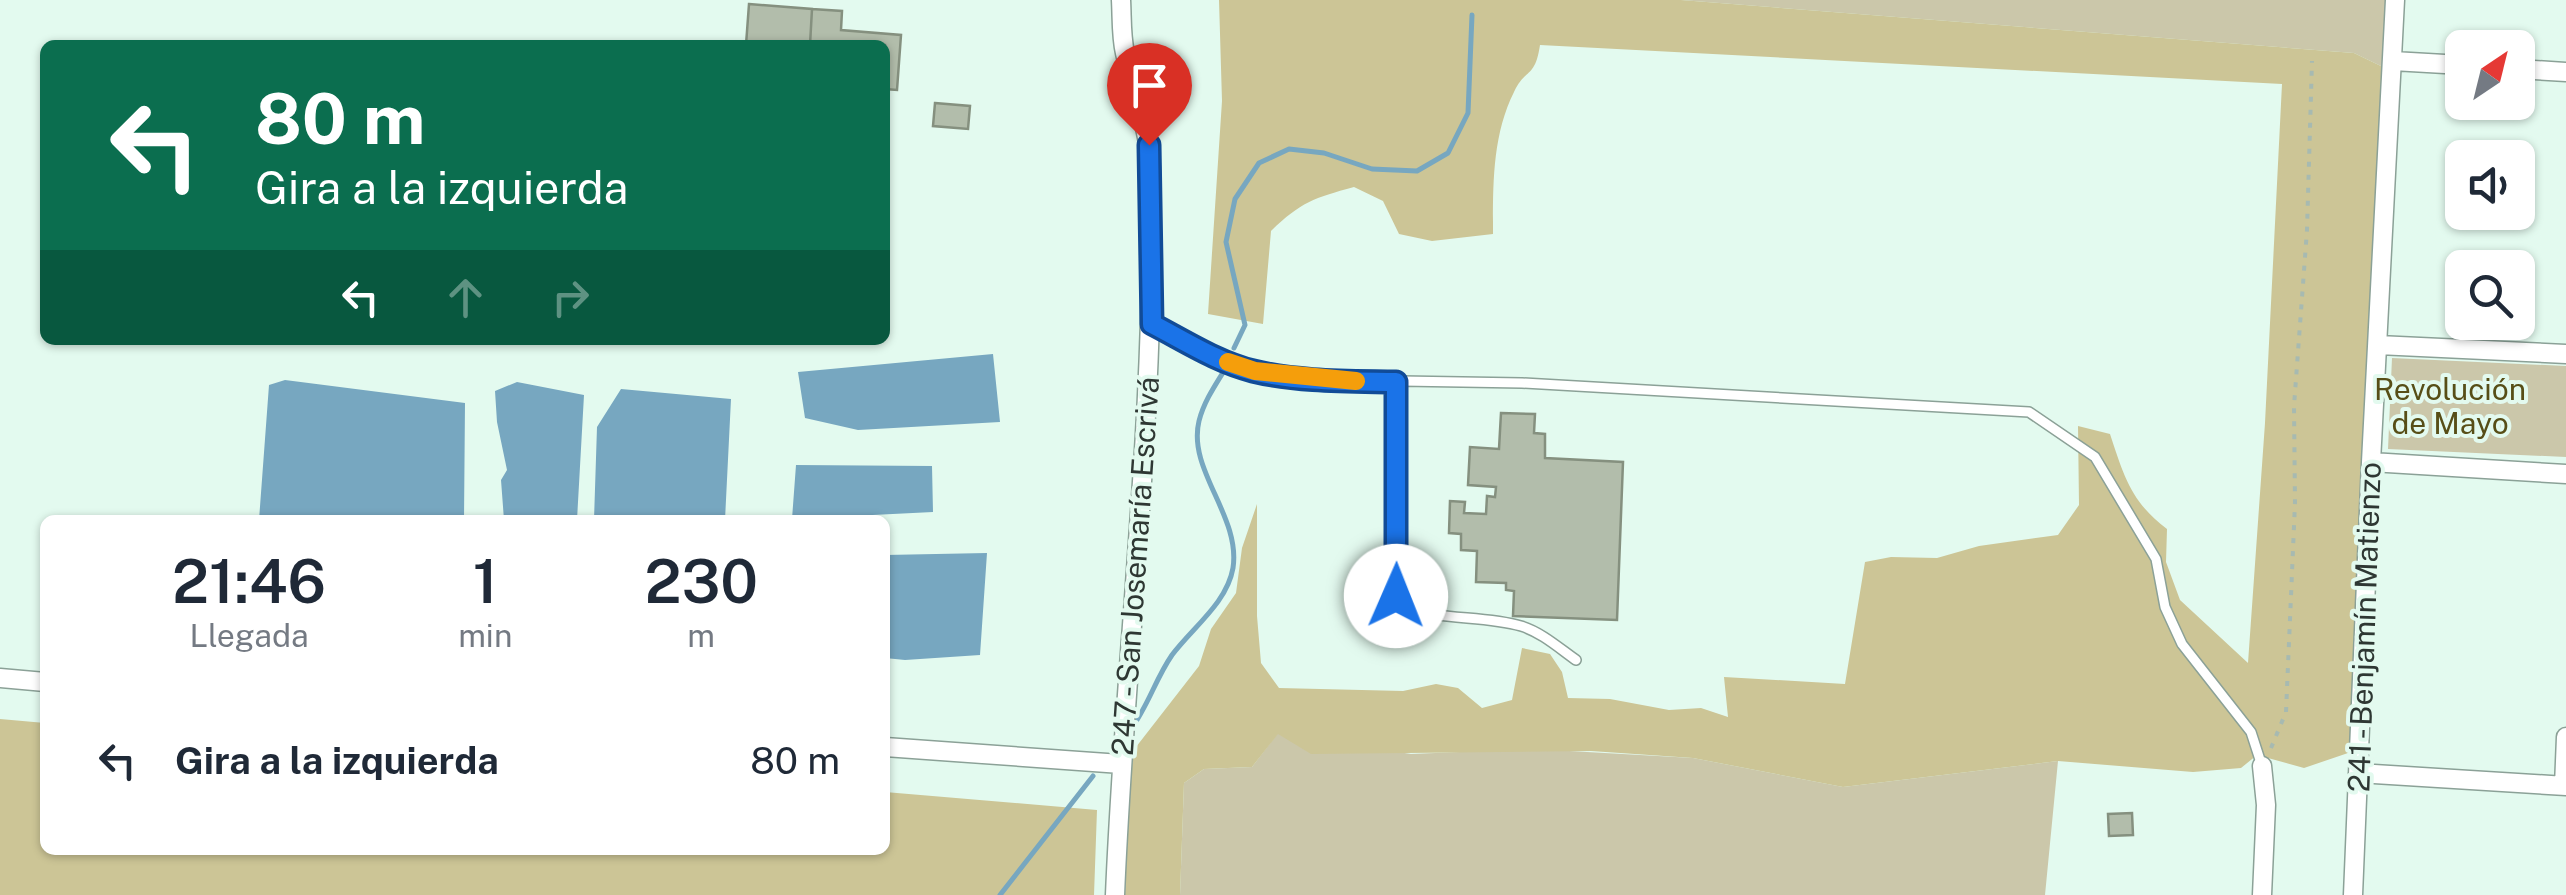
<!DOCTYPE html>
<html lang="es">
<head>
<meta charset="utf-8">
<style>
  :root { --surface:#fff; --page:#f6f6f7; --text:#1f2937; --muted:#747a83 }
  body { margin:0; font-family:"Public Sans",sans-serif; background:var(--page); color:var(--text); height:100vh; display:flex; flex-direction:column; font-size:38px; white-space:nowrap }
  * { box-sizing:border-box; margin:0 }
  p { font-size:32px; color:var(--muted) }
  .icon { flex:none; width:55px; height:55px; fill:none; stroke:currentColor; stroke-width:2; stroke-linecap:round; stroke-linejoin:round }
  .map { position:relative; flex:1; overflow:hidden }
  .panel { position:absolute; left:40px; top:515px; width:850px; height:340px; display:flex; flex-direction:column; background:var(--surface); border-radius:15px; box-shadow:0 2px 8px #0004 }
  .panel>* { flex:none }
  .top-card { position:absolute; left:40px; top:40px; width:850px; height:305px; border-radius:15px; box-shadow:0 2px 8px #0004; background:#0b6e4f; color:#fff; overflow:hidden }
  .needle { width:65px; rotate:35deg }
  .controls { position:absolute; left:2445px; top:30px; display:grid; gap:20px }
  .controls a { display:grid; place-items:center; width:90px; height:90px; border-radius:15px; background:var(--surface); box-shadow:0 2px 8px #0004; font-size:50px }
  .pin { position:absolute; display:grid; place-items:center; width:85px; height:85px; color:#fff; margin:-102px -42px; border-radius:50% 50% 50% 0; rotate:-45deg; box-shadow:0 0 10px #0007 }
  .pin .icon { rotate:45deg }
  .me { position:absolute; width:110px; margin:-55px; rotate:1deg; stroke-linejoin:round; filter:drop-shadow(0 0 8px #0008) }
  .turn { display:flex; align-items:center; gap:35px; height:210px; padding:0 50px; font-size:45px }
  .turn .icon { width:130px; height:130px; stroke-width:2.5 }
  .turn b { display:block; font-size:70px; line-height:85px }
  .lanes { display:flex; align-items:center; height:95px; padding:0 50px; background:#0003; justify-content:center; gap:50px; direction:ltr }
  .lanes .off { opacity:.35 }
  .eta { display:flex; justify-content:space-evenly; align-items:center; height:170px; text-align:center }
  .eta b { font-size:60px; font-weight:600; line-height:70px }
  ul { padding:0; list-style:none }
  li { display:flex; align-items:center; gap:30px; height:150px; padding:0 50px }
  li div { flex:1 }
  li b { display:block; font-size:38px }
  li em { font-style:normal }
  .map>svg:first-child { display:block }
  .green { fill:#cbc7aa }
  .forest { fill:#ccc596 }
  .water { fill:#77a7c0 }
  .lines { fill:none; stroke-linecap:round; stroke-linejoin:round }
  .stream { stroke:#77a7c0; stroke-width:5 }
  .building { fill:#b2bdab; stroke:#85907f; stroke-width:2.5 }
  .lane-casing { stroke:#8ba197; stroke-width:12 }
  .street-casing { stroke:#8ba197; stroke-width:21 }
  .path { stroke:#a7bab1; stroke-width:4; stroke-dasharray:5 8; stroke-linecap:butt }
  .lane { stroke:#fff; stroke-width:9 }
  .street { stroke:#fff; stroke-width:18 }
  .route-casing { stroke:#114b97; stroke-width:25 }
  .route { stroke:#1a73e8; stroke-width:18 }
  .slow { stroke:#f59e0b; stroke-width:18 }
  .labels { text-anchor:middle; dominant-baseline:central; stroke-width:8; stroke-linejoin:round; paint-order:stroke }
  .park-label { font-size:30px; fill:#574e17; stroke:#e3faef }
  .street-label { font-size:30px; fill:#2e3733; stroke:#e3faef }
</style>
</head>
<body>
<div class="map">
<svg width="2566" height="895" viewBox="0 0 2566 895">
  <rect width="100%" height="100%" fill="#e3faef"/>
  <path class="green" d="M 1681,0 L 2385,0 L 2385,68 L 2354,53 Z
    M 2392,358 L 2566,366 L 2566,457 L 2388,449 Z
    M 1278,733 L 1411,754 L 1534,749 L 1693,758 L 1843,787 L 2058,761 L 2045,895 L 1180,895 L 1184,783 L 1204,769 L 1252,767 Z"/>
  <path class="forest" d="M 1219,0 L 1681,0 L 2354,53 L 2385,68 L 2351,752 L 2304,768 L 2257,755 L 2241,768 L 2193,772 L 2058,761 L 1843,787 L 1693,758 L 1591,751 L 1311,754 L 1278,734 L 1252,767 L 1204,769 L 1184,783 L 1180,895 L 1125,895 L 1129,756 L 1199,666 L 1211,629 L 1236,593 L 1242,548 L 1257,504 L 1257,616 L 1261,663 L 1279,688 L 1403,691 L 1436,684 L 1458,688 L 1482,708 L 1512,700 L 1522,648 L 1550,654 L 1562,672 L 1568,698 L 1610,699 L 1669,710 L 1701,708 L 1728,717 L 1724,677 L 1845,684 L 1865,562 L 1891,557 L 1937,558 L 1979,546 L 2058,535 L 2079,505 L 2078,426 L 2110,434 C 2124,476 2131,502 2167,529 L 2166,562 L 2180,600 L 2248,663 L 2265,423 L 2282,84 L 1540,45 C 1535,79 1525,68 1514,92 C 1492,136 1493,186 1493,234 L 1432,241 L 1399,234 L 1383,201 L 1354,187 C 1314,198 1301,202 1271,231 L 1263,324 L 1208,314 L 1222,101 Z
    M 0,719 L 45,723 L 45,850 L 885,850 L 885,792 L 1097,810 L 1094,895 L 0,895 Z"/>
  <path class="water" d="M 993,354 L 1000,422 L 858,430 L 805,418 L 798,372 Z
    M 285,380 L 465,403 L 464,520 L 259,520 L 269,385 Z
    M 517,382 L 584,395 L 577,520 L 504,520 L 501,480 L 507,470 L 497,422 L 495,391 Z
    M 621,389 L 731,399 L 725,520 L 594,520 L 597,427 Z
    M 796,465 L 932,466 L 933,512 L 792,519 Z
    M 987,553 L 980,655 L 905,660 L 885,658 L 885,555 Z"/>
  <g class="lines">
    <path class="stream" d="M 1234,348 L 1245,325 L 1226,242 L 1235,199 L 1259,163 L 1289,149 L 1324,153 L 1372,169 L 1417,171 L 1448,153 L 1468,113 L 1472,15
      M 1131,729 C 1148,706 1156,678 1172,655 C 1192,628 1227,603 1233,568 C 1241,516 1187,470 1199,421 C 1204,401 1216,384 1227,366
      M 1000,895 L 1093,776"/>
  </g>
  <path class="building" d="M 749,4 L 812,9 L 810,45 L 746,45 Z
    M 812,9 L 842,11 L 841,30 L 901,35 L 897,90 L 885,89 L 885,45 L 810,45 Z
    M 935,103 L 970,106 L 968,129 L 933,126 Z
    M 1501,413 L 1535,414 L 1534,433 L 1545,434 L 1545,458 L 1623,462 L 1617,620 L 1513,616 L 1514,591 L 1506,590 L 1506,583 L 1476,582 L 1477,551 L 1461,550 L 1461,534 L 1449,533 L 1450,501 L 1465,502 L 1464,513 L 1486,514 L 1487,496 L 1495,497 L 1496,487 L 1468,485 L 1470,447 L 1499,449 Z
    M 2132,813 L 2133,835 L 2109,836 L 2108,814 Z"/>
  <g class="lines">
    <defs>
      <path id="lane" d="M 1152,324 L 1215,357 L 1255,371 L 1342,380 L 1522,383 L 2029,412 L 2095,457 L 2156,559 L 2165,607 L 2182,644 L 2251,732 L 2262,766
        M 1396,382 L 1396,595 L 1401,606 C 1439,621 1482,615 1521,626 C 1541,632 1559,648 1576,660"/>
      <path id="street" d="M 2393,61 L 2462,65
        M 2518,69 L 2566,72
        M 2378,345 L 2566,354
        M 2371,462 L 2566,474
        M 0,678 L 45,682
        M 885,747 L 1121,764
        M 2262,766 L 2266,805 L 2262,895
        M 2358,773 L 2566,786
        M 2564,786 L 2566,737
        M 1115,895 C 1125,654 1156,413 1151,172 C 1150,130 1134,94 1125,53 C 1121,36 1122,17 1121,0
        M 2353,895 L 2371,462 L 2395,0"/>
    </defs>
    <use href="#lane" class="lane-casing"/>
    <use href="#street" class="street-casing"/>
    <path class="path" d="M 2271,748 L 2286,712 L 2295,503 L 2294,406 L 2307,230 L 2312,61"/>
    <use href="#lane" class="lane"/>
    <use href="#street" class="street"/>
  </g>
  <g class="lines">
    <defs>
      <path id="route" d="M 1149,145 L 1152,324 C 1185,341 1217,362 1253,371 C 1298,382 1349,381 1396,382 L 1396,596"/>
    </defs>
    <use href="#route" class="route-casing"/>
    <use href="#route" class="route"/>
    <path class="slow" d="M 1228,362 L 1255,371 L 1356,381"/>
  </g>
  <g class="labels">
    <g class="park-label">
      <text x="2450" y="389">Revolución<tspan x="2450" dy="34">de Mayo</tspan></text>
    </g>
    <g class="street-label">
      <text transform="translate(1135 566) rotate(-86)">247 - San Josemaría Escrivá</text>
      <text transform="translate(2364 627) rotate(-88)">241 - Benjamín Matienzo</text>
    </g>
  </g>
</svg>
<div class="controls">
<a><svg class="needle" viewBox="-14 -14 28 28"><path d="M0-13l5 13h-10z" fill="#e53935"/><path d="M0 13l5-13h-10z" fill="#747a83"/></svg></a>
<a><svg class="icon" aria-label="sound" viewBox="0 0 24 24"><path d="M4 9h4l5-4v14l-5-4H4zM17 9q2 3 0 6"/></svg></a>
<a><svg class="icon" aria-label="search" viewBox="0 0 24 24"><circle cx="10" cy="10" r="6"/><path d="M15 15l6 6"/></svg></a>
</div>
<div class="pin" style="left:1149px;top:145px;background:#d93025"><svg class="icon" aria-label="arrive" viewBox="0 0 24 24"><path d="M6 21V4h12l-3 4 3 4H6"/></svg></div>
<svg class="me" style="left:1396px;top:596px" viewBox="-20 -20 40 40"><circle r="19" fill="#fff"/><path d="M0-13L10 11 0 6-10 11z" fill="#1a73e8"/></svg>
<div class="top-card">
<div class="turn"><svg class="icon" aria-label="left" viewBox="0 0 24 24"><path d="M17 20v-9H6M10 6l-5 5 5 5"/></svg><div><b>80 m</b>Gira a la izquierda</div></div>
<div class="lanes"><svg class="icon" aria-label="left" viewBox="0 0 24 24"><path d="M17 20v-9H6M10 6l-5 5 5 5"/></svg><svg class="icon off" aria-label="ahead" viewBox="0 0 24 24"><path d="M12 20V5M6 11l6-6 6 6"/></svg><svg class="icon off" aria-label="right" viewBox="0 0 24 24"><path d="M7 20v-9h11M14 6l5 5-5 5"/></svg></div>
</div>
<section class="panel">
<div class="eta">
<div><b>21:46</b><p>Llegada</p></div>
<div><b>1</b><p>min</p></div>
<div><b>230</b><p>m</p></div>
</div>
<ul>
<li><svg class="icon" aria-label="left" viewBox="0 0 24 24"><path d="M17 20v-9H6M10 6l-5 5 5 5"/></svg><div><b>Gira a la izquierda</b></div><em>80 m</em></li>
</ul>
</section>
</div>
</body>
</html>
